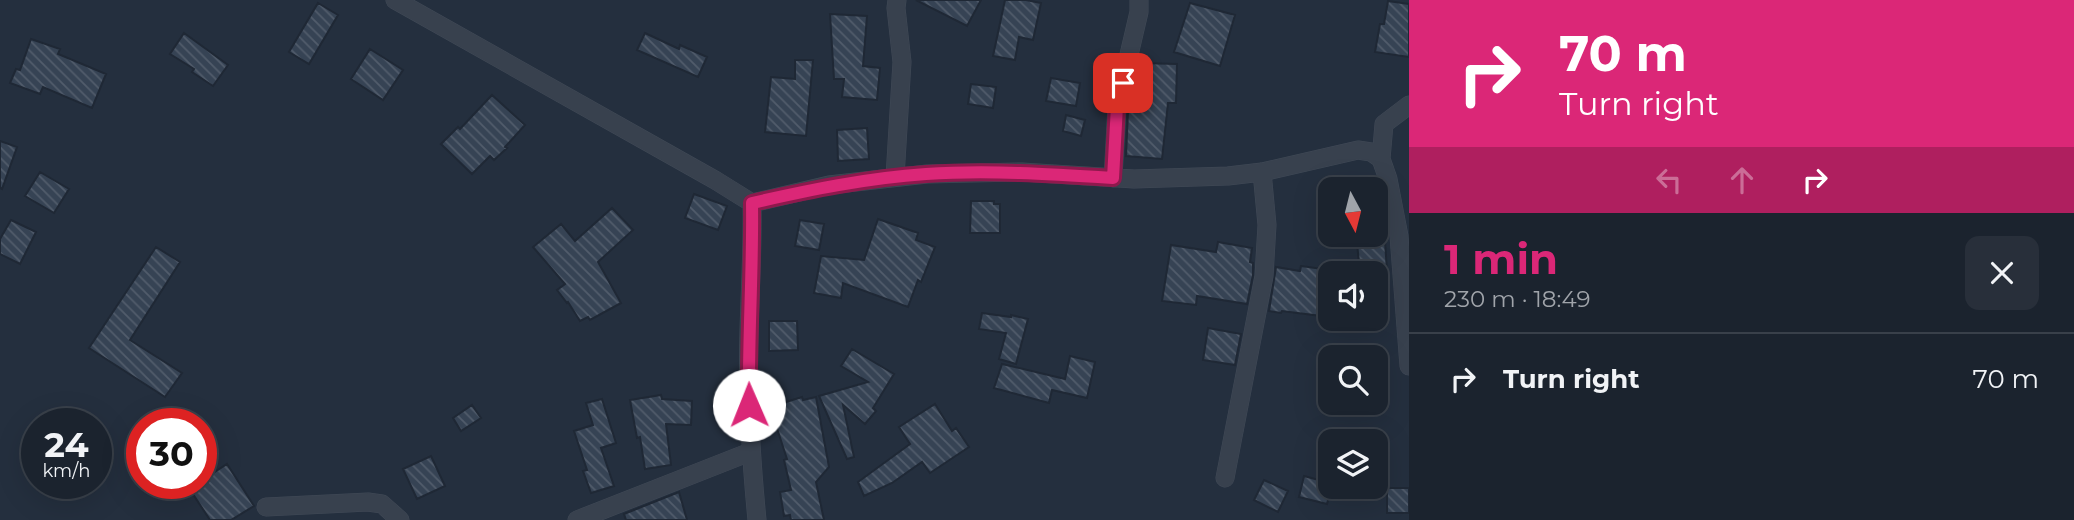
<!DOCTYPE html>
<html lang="en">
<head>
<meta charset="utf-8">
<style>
  :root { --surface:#1b232e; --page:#282f3a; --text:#f1f3f6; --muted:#a0a4aa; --line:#39404a; --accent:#db2777 }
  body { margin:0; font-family:Montserrat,sans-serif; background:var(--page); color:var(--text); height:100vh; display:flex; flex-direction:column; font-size:26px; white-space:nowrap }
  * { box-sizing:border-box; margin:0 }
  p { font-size:23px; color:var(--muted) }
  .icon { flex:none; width:38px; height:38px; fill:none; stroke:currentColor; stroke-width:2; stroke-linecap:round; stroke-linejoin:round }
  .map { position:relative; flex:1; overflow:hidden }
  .details { display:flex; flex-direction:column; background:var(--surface); width:665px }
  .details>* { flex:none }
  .banner { background:#db2777; color:#fff; overflow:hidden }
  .needle { width:46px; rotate:173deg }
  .controls { position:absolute; left:1318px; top:177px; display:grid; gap:14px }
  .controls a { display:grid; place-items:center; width:70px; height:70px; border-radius:14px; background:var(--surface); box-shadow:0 7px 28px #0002,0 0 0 2px var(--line); font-size:35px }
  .speed { position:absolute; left:21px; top:408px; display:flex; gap:14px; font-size:35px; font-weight:700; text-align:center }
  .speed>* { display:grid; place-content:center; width:91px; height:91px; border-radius:50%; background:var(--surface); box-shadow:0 7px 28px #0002,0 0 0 2px var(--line); line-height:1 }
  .speed small { font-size:18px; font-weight:400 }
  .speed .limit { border:10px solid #d22; background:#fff; color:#111 }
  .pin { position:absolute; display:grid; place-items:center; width:60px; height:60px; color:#fff; margin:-30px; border-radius:14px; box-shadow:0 4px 10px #0006 }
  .me { position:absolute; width:77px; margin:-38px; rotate:359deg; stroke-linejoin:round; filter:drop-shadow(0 0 5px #0008) }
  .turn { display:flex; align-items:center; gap:24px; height:147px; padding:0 35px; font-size:32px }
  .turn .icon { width:91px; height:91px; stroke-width:2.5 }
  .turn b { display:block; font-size:49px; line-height:60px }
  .lanes { display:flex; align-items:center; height:66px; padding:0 35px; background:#0003; justify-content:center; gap:35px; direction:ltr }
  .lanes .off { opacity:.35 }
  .round { display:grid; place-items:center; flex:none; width:74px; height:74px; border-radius:14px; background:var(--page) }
  .headline { display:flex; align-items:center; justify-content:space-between; height:119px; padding:0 35px }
  h1 { font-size:42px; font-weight:700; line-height:52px; color:var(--accent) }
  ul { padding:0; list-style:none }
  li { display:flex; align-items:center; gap:21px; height:91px; padding:0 35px; border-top:2px solid var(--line) }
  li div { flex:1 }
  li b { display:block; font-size:26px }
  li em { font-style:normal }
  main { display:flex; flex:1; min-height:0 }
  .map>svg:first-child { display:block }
  .building { fill:url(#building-back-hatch); stroke:#1f2835; stroke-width:2 }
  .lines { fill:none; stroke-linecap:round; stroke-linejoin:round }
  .street-casing { stroke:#414a57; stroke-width:19 }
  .street { stroke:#38414e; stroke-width:18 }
  .route-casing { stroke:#8e194d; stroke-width:18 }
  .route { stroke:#db2777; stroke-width:12 }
</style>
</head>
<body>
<main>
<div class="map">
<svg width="1409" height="520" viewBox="0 0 1409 520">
  <defs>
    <pattern id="building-back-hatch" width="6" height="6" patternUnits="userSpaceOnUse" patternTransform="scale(1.75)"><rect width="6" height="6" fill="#364354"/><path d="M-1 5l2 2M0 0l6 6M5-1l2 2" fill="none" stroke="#515c6b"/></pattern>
  </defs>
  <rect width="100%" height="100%" fill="#242f3e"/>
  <path class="building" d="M 916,0 L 981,0 L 967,26 Z
    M 1005,0 L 1026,0 L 1041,3 L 1033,40 L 1019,37 L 1015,60 L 993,56 Z
    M 1388,1 L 1409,4 L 1409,57 L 1375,52 L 1380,24 L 1384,24 Z
    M 318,3 L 338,15 L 309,64 L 289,52 Z
    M 1190,3 L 1235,15 L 1220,66 L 1174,52 Z
    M 830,14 L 867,16 L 863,66 L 880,68 L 877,100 L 842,97 L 844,79 L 834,79 Z
    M 184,33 L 228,65 L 213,86 L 192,72 L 194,69 L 170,54 Z
    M 645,33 L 679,49 L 680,45 L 707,57 L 698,77 L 637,50 Z
    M 31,39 L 60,49 L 58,54 L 106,74 L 92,108 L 43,87 L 40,94 L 10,83 L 16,69 L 20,70 Z
    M 370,49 L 403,70 L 383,100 L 351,79 Z
    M 795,60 L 813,60 L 806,136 L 765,132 L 771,77 L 795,79 Z
    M 1141,63 L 1177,64 L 1176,103 L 1168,103 L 1162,159 L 1126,156 L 1128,111 L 1140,112 Z
    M 1051,78 L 1080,83 L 1076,106 L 1046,101 Z
    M 971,84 L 996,87 L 993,108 L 968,104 Z
    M 492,95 L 525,125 L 505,147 L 507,148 L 494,160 L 490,156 L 472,174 L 441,144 L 458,127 L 460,129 Z
    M 1066,115 L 1085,120 L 1081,136 L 1063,131 Z
    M 867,128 L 869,159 L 838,161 L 837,130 Z
    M 0,141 L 17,147 L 2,189 L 0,188 Z
    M 40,172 L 69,189 L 54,213 L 25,196 Z
    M 694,194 L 727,206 L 718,230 L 685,218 Z
    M 971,201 L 994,201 L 994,204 L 1000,204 L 1000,233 L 970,233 Z
    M 612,208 L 633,230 L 598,262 L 621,303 L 590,320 L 588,317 L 580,321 L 568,302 L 567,303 L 557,290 L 565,284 L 533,247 L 561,224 L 575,241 Z
    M 878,219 L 918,233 L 916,240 L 935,247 L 921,282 L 918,280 L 908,307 L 843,283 L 841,298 L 814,293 L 821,256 L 864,260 Z
    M 11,220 L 36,232 L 20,264 L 0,254 L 0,239 Z
    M 800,220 L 824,224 L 819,250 L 795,246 Z
    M 1385,241 L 1387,271 L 1360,273 L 1357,243 Z
    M 1218,242 L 1252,248 L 1250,262 L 1253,263 L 1253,275 L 1247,304 L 1197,296 L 1196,305 L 1162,301 L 1171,245 L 1216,252 Z
    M 156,247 L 180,262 L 130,340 L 182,373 L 165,397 L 89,348 Z
    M 1301,266 L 1330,270 L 1330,317 L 1282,311 L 1281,313 L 1269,311 L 1276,267 L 1300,271 Z
    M 982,313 L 1011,317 L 1011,315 L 1028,319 L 1016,364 L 999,359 L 1006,333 L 979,329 Z
    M 769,321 L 797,321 L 798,350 L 769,351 Z
    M 1208,328 L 1241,334 L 1235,365 L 1203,360 Z
    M 852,349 L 894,374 L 873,408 L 876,411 L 865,424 L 843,405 L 854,457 L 847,459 L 819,396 L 868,382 L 841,366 Z
    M 1070,356 L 1095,362 L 1087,398 L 1052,390 L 1049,403 L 994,388 L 1002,364 L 1065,379 Z
    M 661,395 L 662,399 L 692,401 L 691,425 L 666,424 L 671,465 L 645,469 L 640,437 L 637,438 L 630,400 Z
    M 802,397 L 803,400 L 816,397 L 829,467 L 816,482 L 824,520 L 791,520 L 790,515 L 784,516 L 780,492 L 791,490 L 784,460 L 787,459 L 770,407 Z
    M 602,399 L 616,443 L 601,448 L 614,486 L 591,493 L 583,471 L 587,470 L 574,431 L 593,425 L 586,403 Z
    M 935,404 L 952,431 L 956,428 L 969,447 L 930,473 L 922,462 L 892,483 L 864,496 L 858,482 L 910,444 L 899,427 Z
    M 472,405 L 481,418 L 461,431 L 453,418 Z
    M 431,456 L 445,486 L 417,499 L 403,469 Z
    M 227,464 L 254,506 L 231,520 L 210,520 L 189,488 L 201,483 L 201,481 Z
    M 1304,476 L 1330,483 L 1330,486 L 1332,486 L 1327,504 L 1299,497 Z
    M 1264,480 L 1288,491 L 1278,512 L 1254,500 Z
    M 1387,488 L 1409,488 L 1409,513 L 1387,513 Z
    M 679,492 L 687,520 L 626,520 L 624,514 Z"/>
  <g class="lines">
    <defs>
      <path id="street" d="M 395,0 L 715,180 L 752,203 C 753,246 750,289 749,332 C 747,395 751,458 757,520
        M 1381,159 L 1384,124 L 1409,105
        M 895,177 L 902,62 L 896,8 L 897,0
        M 1113,178 L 1117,106 L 1139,12 L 1139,0
        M 752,203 L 829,185 L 927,174 L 1022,172 L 1134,179 L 1228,176 L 1262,172 L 1358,150 L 1371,152 L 1381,159 L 1388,179 L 1399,236 L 1409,366
        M 1225,478 L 1264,276 L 1267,225 L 1262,172
        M 266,507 L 368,502 L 382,504 L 400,520
        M 577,520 L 750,452"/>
    </defs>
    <use href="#street" class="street-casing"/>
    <use href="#street" class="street"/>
  </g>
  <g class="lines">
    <defs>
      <path id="route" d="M 749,405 C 748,338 753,271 752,203 C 809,190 867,178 926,174 C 988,170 1051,174 1113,178 L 1117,106 L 1123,83"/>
    </defs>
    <use href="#route" class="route-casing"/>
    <use href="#route" class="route"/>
  </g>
</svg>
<div class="controls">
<a><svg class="needle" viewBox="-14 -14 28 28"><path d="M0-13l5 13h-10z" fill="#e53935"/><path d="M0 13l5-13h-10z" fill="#a0a4aa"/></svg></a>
<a><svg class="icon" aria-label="sound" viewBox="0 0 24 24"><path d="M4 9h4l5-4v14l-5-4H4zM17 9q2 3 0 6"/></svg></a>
<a><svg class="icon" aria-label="search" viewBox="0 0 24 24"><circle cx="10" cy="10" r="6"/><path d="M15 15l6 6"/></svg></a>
<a><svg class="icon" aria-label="layers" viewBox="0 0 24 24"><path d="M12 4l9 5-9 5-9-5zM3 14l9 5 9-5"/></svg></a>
</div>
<div class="speed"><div>24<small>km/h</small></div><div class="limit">30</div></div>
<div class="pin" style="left:1123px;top:83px;background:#d93025"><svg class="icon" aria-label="arrive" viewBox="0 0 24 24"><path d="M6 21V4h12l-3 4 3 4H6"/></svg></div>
<svg class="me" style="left:749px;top:405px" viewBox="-20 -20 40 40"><circle r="19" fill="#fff"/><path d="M0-13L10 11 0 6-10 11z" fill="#db2777"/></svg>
</div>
<section class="details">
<div class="banner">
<div class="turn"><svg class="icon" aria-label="right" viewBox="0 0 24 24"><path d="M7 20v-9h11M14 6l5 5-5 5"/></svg><div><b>70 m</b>Turn right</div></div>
<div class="lanes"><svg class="icon off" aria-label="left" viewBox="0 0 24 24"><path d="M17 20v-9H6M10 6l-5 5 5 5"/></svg><svg class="icon off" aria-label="ahead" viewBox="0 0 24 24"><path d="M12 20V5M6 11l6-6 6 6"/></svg><svg class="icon" aria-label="right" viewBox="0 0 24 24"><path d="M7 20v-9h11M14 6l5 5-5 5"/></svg></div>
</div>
<div class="headline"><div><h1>1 min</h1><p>230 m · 18:49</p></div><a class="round"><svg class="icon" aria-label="close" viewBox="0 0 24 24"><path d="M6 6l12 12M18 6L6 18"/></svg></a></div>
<ul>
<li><svg class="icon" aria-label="right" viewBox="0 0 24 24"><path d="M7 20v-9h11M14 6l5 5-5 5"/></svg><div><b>Turn right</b></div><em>70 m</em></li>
</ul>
</section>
</main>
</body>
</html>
